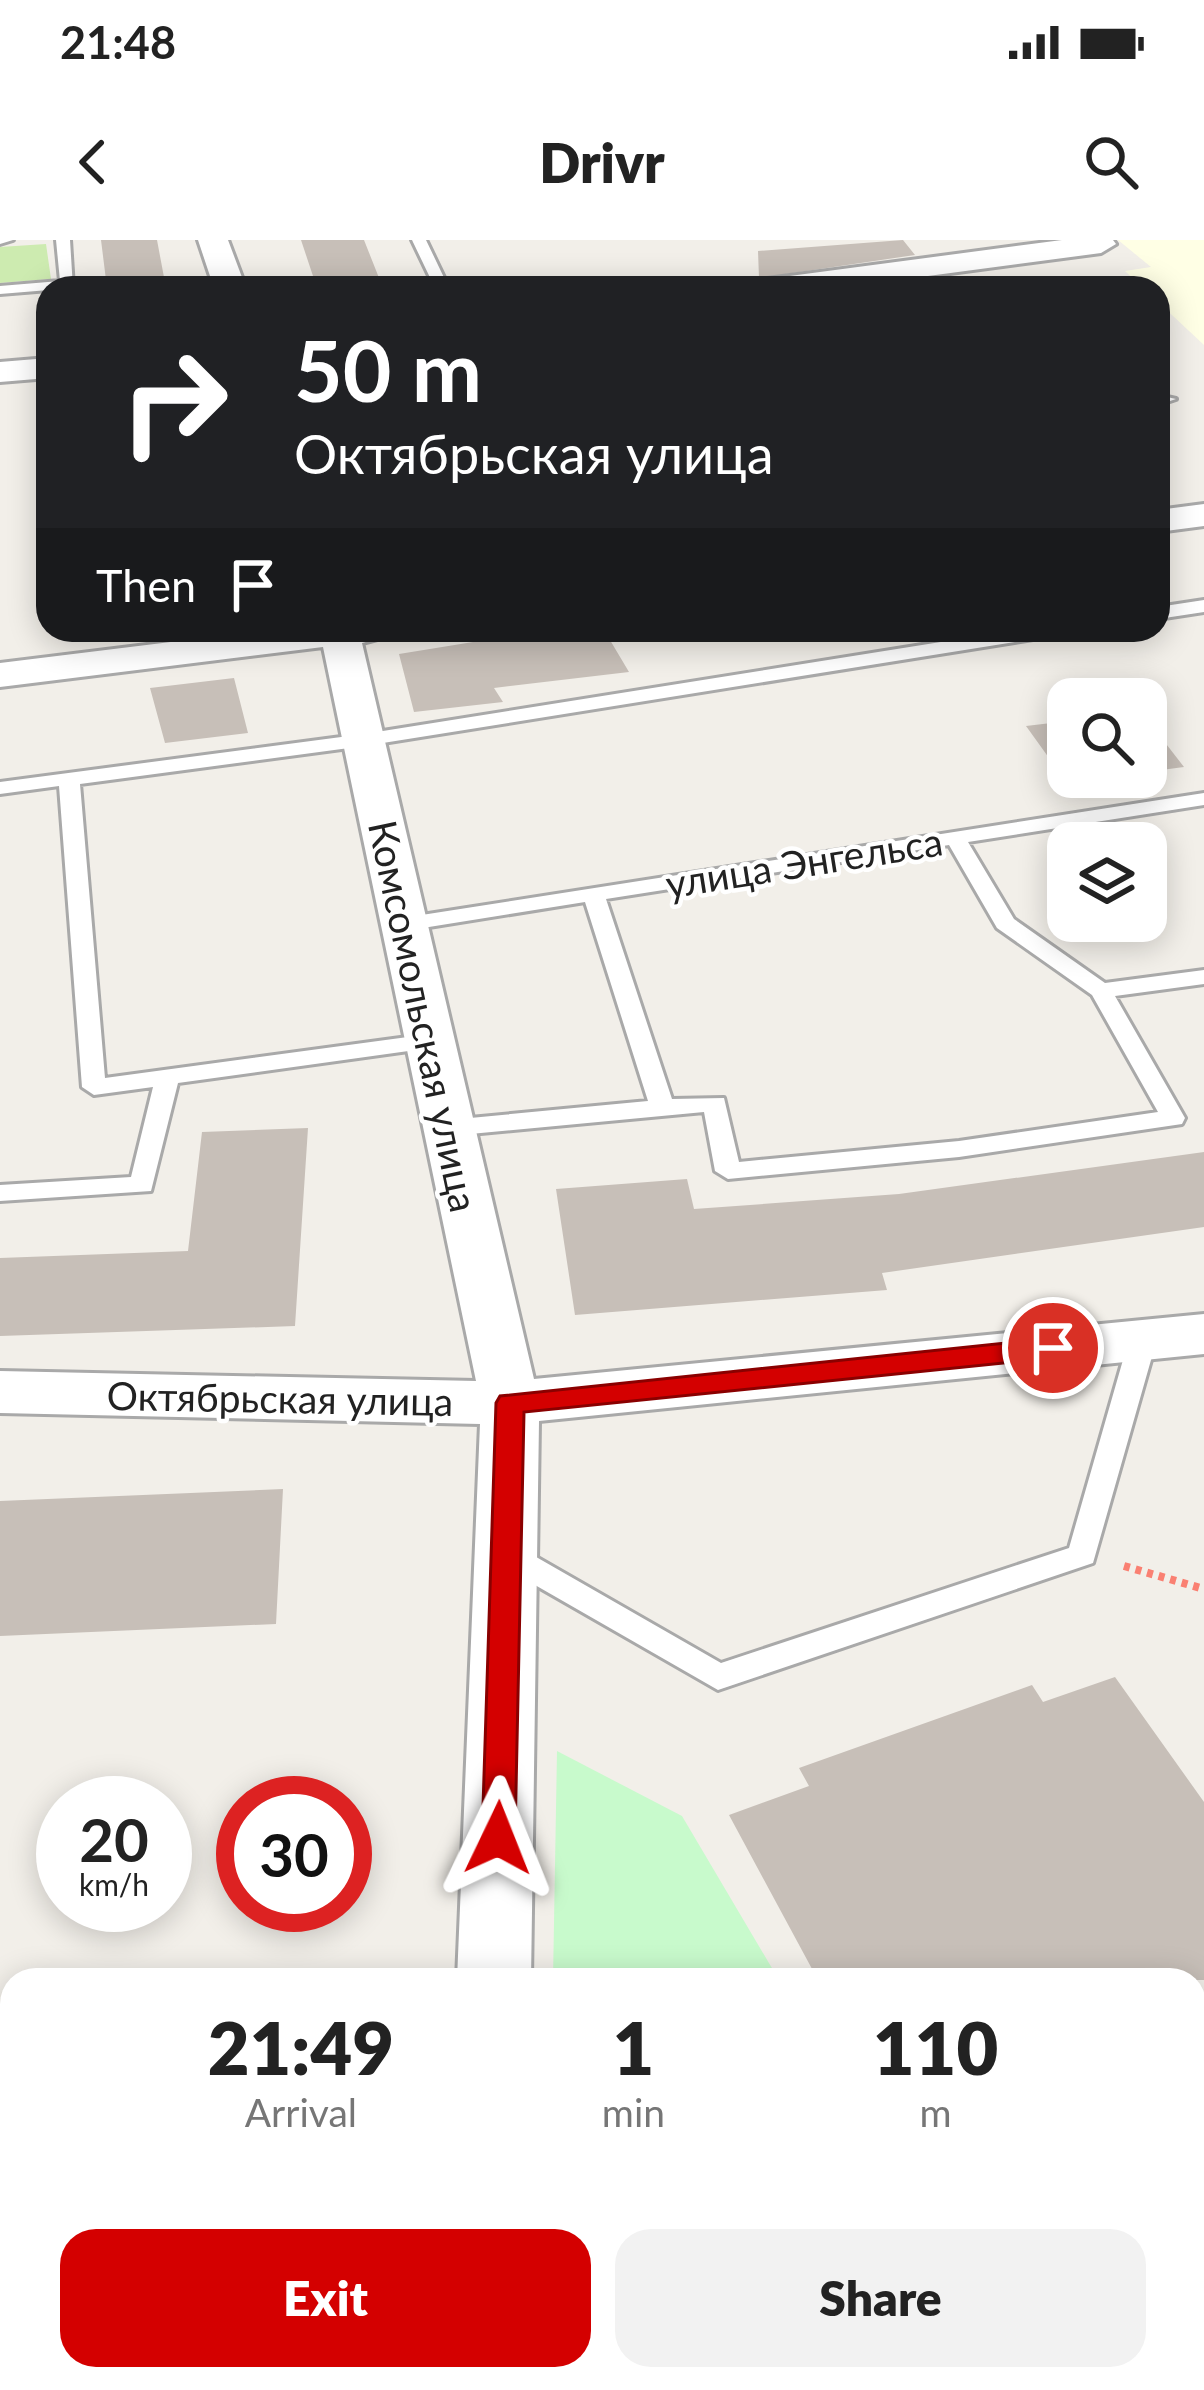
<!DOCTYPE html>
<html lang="en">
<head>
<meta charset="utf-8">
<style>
  :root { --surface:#fff; --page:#f2f2f2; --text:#222; --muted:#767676; --accent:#d40000 }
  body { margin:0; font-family:Lato,sans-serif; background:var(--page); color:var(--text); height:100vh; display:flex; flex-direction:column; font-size:45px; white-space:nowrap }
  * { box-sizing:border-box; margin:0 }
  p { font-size:39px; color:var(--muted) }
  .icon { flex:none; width:66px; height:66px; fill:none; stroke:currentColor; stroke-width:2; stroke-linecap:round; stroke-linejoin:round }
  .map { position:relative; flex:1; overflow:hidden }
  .sheet { position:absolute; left:0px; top:1728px; width:1206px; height:423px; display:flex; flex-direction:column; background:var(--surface); border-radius:36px 36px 0 0; box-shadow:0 6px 30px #0003 }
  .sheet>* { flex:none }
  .hud { position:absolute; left:36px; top:36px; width:1134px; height:366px; border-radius:36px; box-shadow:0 6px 30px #0003; background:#202124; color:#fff; overflow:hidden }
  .tools { position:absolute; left:1047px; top:438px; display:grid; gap:24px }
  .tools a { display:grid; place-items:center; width:120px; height:120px; border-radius:24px; background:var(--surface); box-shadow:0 6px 30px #0003; font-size:60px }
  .speed { position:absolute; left:36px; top:1536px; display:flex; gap:24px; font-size:60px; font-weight:700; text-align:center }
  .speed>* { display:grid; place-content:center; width:156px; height:156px; border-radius:50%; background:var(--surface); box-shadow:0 6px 30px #0003; line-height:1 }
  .speed small { font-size:30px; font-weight:400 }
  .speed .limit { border:18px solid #d22; background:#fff; color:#111 }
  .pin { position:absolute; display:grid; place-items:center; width:102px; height:102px; color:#fff; margin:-51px; border:6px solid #fff; border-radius:50%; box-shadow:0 3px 12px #0007 }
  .me { position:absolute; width:132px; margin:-66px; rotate:2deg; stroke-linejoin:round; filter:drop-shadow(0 0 9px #0008) }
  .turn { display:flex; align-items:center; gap:42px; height:252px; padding:0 60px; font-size:54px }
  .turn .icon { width:156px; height:156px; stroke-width:2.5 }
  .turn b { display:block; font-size:84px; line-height:102px }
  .then { display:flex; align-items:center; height:114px; padding:0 60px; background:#0003; gap:24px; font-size:45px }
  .eta { display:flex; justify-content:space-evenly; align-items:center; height:204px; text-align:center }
  .eta b { font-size:72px; font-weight:800; line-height:84px }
  .action { display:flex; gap:24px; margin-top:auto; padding:24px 60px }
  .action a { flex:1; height:138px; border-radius:36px; background:var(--accent); color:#fff; font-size:48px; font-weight:800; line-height:138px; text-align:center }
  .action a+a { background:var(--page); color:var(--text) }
  .status { display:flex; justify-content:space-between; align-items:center; height:84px; padding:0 60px; background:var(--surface); direction:ltr }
  .status svg { height:33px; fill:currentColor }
  header { display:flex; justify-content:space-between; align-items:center; height:156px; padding:0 60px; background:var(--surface); font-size:54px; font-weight:800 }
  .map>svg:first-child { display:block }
  .education { fill:#ffffe5 }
  .grass { fill:#cdebb0 }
  .park { fill:#c8facc }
  .building { fill:#c7bfb8 }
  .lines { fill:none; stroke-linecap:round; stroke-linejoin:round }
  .lane-casing { stroke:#a9a9a9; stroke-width:6 }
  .street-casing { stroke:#a9a9a9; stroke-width:6 }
  .path { stroke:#fa8072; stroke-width:8; stroke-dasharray:6 6; stroke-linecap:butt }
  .lane { fill:#fff; fill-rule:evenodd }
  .street { fill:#fff; fill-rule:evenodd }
  .route { fill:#d40000; stroke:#8a0000; stroke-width:3 }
  .labels { text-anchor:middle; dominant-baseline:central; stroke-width:9; stroke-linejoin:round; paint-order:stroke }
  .street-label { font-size:39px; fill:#222; stroke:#fff }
</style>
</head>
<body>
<div class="status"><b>21:48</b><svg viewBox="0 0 49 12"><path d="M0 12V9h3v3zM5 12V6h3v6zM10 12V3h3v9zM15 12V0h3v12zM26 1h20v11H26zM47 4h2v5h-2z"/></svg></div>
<header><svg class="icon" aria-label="back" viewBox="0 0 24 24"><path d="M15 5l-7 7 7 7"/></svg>Drivr<svg class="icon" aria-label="search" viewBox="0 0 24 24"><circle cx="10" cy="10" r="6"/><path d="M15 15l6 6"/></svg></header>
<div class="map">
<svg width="1204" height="2150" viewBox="0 0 1204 2150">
  <rect width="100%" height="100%" fill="#f2efe9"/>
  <path class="education" d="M 1118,0 L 1204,0 L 1204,105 L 1158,62 L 1158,48 L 1143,48 L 1125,31 L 1151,27 Z"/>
  <path class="grass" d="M 46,4 L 51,39 L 0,43 L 0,7 Z"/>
  <path class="park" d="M 557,1511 L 682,1576 L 779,1740 L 553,1740 Z
    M 546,2139 L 1015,2139 L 1022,2150 L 546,2150 Z"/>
  <path class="building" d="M 101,0 L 157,0 L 166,48 L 107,48 Z
    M 301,0 L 364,0 L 383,48 L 317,48 Z
    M 903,0 L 915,15 L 759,38 L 758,11 Z
    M 547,390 L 604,390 L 629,432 L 494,448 L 503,462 L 414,472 L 399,414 Z
    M 234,438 L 248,493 L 165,503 L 150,448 Z
    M 1146,478 L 1184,527 L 1146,532 Z
    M 1068,481 L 1068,537 L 1109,537 L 1067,543 L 1026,486 Z
    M 308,888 L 295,1086 L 0,1096 L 0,1018 L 188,1011 L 202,892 Z
    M 1204,912 L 1204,987 L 882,1033 L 887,1050 L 575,1075 L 556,949 L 687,939 L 694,969 L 899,954 Z
    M 283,1249 L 276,1384 L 0,1396 L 0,1261 Z
    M 1115,1437 L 1204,1562 L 1204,1740 L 818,1740 L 729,1575 L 809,1546 L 799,1528 L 1032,1445 L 1043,1462 Z"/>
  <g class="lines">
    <defs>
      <path id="lane" d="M 0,0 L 13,0 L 0,4 Z
        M 56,0 L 70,0 L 73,48 L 0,54 L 0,46 L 60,41 Z
        M 412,0 L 426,0 L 449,48 L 435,48 Z
        M 1158,155 L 1176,159 L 1158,165 Z
        M 1204,360 L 1204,372 L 1158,379 L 1158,367 Z
        M 1016,390 L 1061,390 L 1052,396 L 364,506 L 80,544 L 105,838 L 430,794 L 442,801 L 430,808 L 178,843 L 151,951 L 0,961 L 0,945 L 131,937 L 153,847 L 94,855 L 82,847 L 59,546 L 0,554 L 0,542 L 364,494 Z
        M 1204,553 L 1204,565 L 968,602 L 1014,679 L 1105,743 L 1204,730 L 1204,744 L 1115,756 L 1185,878 L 1182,884 L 959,917 L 728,939 L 715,931 L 704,872 L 449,896 L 437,888 L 449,880 L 648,861 L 585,662 L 404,691 L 396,689 L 396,679 ZM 949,605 L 997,688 L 1092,755 L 1158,872 L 959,901 L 739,922 L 724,858 L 672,859 L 606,659 Z
        M 1143,1089 L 1157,1099 L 1093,1323 L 718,1450 L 495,1322 L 491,1314 L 495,1306 L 517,1306 L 721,1423 L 1069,1308 L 1129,1099 Z
        M 149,2139 L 189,2139 L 188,2150 L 148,2150 Z"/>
      <path id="street" d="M 198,0 L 228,0 L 246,48 L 214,48 Z
        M 1062,0 L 1113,0 L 1116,4 L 1101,13 L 838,48 L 751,48 L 767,39 Z
        M 48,118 L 48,138 L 0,142 L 0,122 Z
        M 1204,264 L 1204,286 L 1158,292 L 1158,270 Z
        M 269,390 L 387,390 L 381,398 L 362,403 L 534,1139 L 1204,1074 L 1204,1114 L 539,1181 L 531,1740 L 457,1740 L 480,1184 L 0,1173 L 0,1131 L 476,1141 L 323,407 L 0,447 L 0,423 Z
        M 443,2139 L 527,2139 L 526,2150 L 442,2150 Z"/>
    </defs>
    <use href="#lane" class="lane-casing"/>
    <use href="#street" class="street-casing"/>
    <path class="path" d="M 1124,1326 L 1204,1349"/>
    <use href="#lane" class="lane"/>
    <use href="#street" class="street"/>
  </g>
  <path class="route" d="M 1053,1098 L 1067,1108 L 1053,1118 L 524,1172 L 515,1598 L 510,1608 L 498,1612 L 486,1608 L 482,1598 L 496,1163 L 500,1156 Z"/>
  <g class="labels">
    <g class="street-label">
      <text transform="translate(804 622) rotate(-9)">улица Энгельса</text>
      <text transform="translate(424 776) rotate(78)">Комсомольская улица</text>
      <text transform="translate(280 1158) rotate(1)">Октябрьская улица</text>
    </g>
  </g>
</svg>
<div class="tools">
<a><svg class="icon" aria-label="search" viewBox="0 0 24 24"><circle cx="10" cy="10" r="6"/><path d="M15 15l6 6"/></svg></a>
<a><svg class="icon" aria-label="layers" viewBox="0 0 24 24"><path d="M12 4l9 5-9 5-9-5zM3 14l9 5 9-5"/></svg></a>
</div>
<div class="speed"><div>20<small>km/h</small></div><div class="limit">30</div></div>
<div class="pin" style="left:1053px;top:1108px;background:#d93025"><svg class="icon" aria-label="arrive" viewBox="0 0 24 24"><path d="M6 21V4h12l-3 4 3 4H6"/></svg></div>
<svg class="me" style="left:498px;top:1598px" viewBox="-20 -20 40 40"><path d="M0-17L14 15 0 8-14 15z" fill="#d40000" stroke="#fff" stroke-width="4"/></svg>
<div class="hud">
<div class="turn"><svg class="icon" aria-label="right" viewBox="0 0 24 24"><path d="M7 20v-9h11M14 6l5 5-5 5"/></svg><div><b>50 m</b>Октябрьская улица</div></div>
<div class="then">Then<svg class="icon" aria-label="arrive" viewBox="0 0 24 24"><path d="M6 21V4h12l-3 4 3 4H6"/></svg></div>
</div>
<section class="sheet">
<div class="eta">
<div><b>21:49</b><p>Arrival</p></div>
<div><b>1</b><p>min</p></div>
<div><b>110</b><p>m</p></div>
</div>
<div class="action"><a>Exit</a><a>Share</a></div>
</section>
</div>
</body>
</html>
